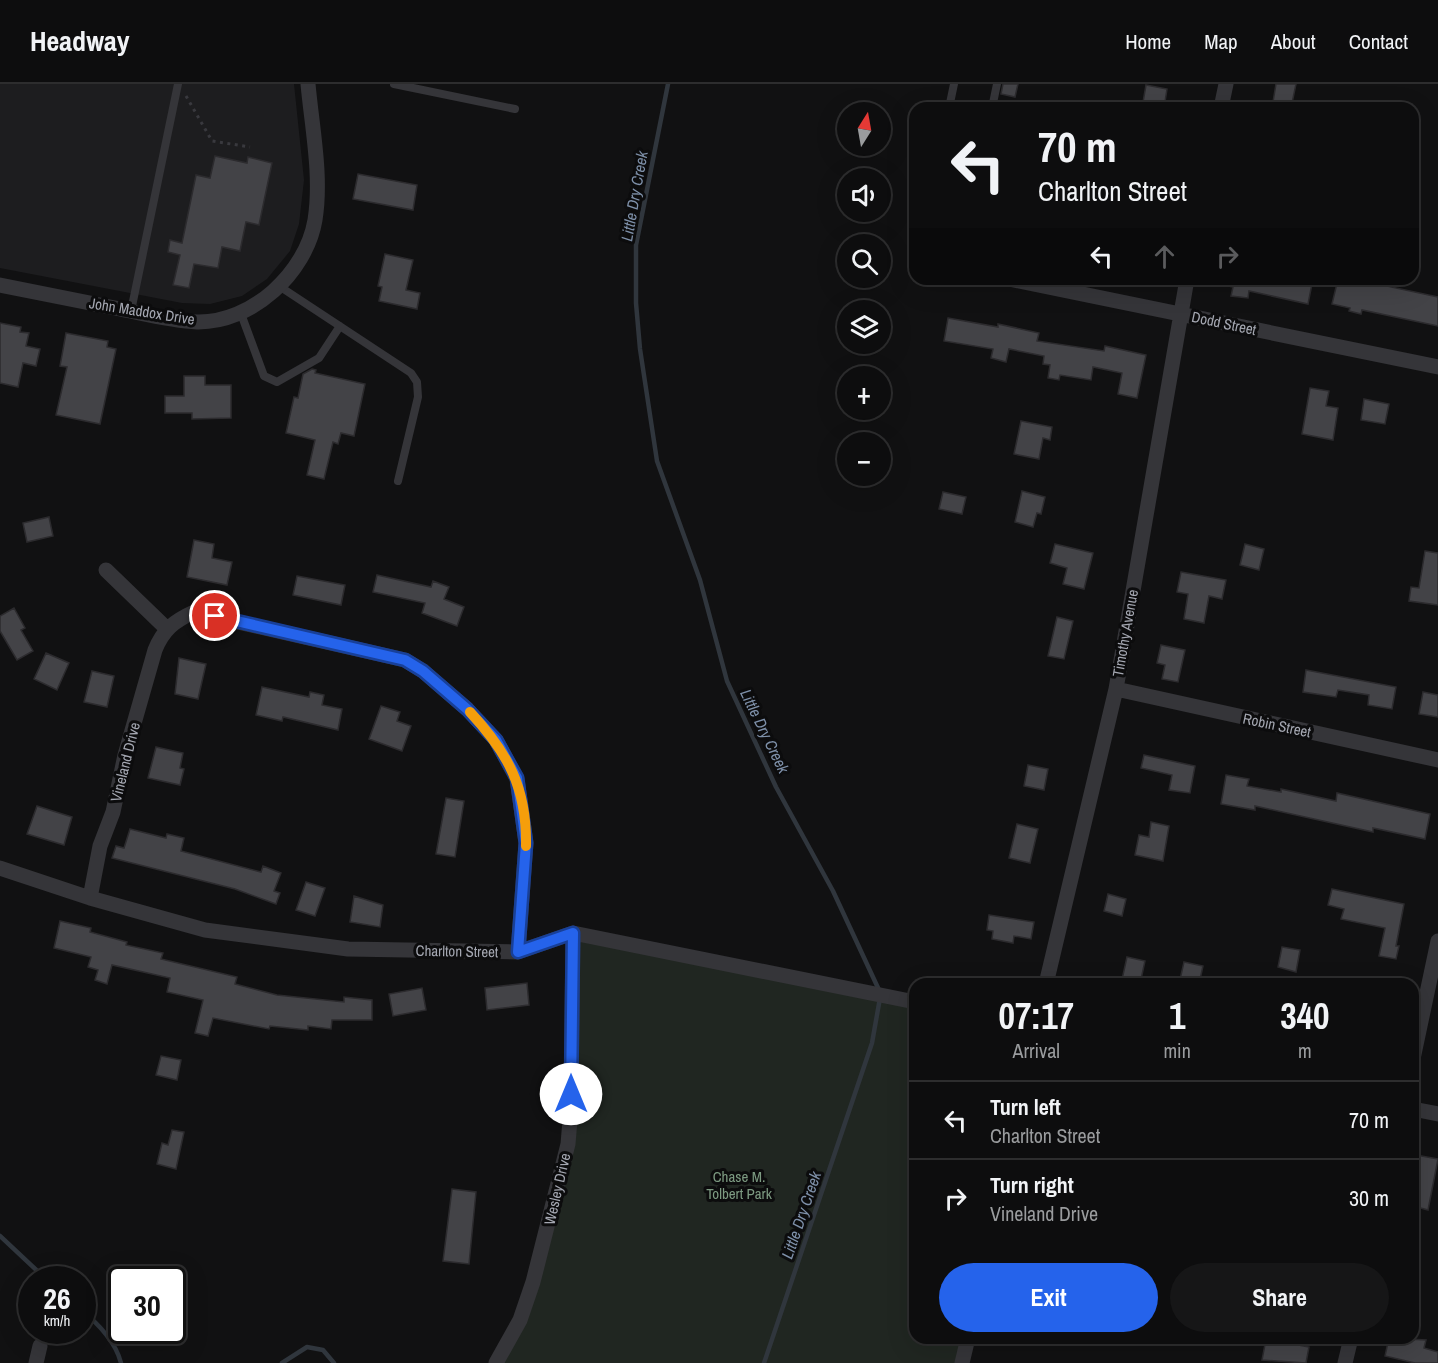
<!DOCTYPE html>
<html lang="en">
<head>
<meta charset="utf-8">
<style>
  :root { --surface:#0d0d0e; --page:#161617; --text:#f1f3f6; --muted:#9a9c9e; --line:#2d2d2e; --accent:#2563eb }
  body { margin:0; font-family:"Archivo Narrow",sans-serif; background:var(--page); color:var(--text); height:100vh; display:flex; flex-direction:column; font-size:22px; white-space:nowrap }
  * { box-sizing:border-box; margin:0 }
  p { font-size:20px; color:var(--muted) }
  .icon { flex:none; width:33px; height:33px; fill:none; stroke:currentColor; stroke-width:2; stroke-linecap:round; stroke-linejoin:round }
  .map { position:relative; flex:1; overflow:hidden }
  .side { position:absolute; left:909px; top:894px; width:510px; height:366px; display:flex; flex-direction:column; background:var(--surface); border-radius:18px; box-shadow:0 6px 24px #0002,0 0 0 2px var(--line) }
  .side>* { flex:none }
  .top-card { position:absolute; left:909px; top:18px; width:510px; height:183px; border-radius:18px; box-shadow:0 6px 24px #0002,0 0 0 2px var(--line); background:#0d0d0e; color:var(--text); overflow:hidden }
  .needle { width:39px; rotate:11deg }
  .fabs { position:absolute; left:837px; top:18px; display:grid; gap:12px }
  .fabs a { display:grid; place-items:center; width:54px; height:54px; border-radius:50%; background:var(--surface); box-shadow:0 6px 24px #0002,0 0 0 2px var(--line); font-size:30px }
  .speed { position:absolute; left:18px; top:1182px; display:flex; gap:12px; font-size:30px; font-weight:700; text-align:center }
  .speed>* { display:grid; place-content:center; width:78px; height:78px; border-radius:50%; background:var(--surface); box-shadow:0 6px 24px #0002,0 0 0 2px var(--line); line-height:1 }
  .speed small { font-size:15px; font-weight:400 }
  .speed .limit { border:3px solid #111; border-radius:9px; background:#fff; color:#111 }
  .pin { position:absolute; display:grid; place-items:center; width:51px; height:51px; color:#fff; margin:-26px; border:3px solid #fff; border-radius:50%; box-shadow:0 2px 6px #0007 }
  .me { position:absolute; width:66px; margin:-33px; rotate:0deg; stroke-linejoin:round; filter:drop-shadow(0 0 4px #0008) }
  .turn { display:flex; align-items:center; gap:21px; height:126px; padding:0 30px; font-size:27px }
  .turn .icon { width:78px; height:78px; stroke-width:2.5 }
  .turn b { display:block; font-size:42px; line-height:51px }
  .lanes { display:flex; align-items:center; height:57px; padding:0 30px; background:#0003; justify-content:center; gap:30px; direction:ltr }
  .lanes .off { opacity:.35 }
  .eta { display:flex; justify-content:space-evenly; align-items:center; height:102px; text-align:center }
  .eta b { font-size:36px; font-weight:800; line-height:42px }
  .action { display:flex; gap:12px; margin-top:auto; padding:12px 30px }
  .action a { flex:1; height:69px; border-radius:36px; background:var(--accent); color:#fff; font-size:24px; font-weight:800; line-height:69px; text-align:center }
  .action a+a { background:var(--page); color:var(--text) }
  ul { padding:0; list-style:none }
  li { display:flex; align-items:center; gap:18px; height:78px; padding:0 30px; border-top:2px solid var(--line) }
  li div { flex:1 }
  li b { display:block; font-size:22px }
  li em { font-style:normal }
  header { display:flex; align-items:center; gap:36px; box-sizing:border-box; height:84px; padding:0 30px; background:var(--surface); border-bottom:2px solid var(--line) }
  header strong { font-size:28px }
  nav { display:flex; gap:33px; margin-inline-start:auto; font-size:21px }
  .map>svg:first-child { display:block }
  .built { fill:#1d1d1f }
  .green { fill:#202621 }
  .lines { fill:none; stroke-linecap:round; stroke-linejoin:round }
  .stream { stroke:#30363d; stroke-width:4.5 }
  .building { fill:#434347; stroke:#2c2b2e; stroke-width:1.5 }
  .path { stroke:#39393e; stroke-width:3; stroke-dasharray:3 4.5; stroke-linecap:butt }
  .lane { stroke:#353539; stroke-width:8 }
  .street { stroke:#353539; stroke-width:15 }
  .route-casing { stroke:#184099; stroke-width:15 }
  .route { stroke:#2563eb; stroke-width:10 }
  .slow { stroke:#f59e0b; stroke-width:10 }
  .labels { text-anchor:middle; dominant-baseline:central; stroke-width:6; stroke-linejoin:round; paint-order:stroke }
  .street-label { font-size:15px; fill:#a4a7b1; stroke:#0c0c0d }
  .park-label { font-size:15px; fill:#7d9b82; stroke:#0c0c0d }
  .water-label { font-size:16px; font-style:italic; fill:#7e90a9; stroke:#0c0c0d }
</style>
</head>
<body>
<header>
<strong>Headway</strong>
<nav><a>Home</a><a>Map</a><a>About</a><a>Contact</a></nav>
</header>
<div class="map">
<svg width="1438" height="1279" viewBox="0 0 1438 1279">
  <rect width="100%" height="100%" fill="#111112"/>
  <path class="built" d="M 0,0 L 294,0 L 304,96 L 299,140 L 290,167 L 267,195 L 242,212 L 210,220 L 182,219 L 0,184 Z"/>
  <path class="green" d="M 573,849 L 915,918 L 915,1254 L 968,1254 L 962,1279 L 496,1279 L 520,1236 L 568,1060 Z"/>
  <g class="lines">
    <path class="stream" d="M 668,0 L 636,161 L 636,219 L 640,265 L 657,377 L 700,496 L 727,597 L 776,703 L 833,807 L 879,906
      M 0,1152 L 47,1196
      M 82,1227 C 99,1240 116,1259 121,1279
      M 282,1279 L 307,1263 L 323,1266 L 334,1279
      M 764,1279 L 872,959 L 880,914"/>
  </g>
  <path class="building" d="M 1003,0 L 1018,0 L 1015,13 L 1001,10 Z
    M 1276,0 L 1296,0 L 1291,24 L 1272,24 Z
    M 1146,1 L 1167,5 L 1164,24 L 1142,24 Z
    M 215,72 L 247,79 L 248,73 L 272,79 L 259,141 L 246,138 L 240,167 L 222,163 L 218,184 L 194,180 L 189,204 L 173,201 L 180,171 L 168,168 L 170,156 L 182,159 L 196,91 L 210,94 Z
    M 358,90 L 417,101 L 413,126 L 353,115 Z
    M 385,170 L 413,176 L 406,206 L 420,209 L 417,225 L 379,217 L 382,203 L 378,202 Z
    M 1219,195 L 1313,195 L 1308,220 L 1249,207 L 1248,214 L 1231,212 L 1233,203 L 1219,200 Z
    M 1338,195 L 1368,195 L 1368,198 L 1438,213 L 1438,242 L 1362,226 L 1361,230 L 1349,227 L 1350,224 L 1332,220 Z
    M 948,234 L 998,243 L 998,240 L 1039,249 L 1037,257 L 1104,267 L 1105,262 L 1146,271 L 1137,314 L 1118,310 L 1122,289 L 1093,283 L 1091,296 L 1060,291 L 1059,296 L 1048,294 L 1050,281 L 1043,280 L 1044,272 L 1009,265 L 1006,278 L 991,274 L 993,265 L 944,257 Z
    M 0,239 L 21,243 L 20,248 L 29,249 L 26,262 L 40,265 L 36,282 L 23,279 L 18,303 L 0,299 Z
    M 66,249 L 108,257 L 107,263 L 116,265 L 100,340 L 56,331 L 67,283 L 60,282 Z
    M 312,285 L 316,286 L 315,289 L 365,300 L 354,352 L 341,349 L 338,360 L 333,358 L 324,395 L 307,391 L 315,356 L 286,349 L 294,313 L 298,314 L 303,290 Z
    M 184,292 L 205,292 L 205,301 L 231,301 L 231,334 L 192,335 L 192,329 L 165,329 L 165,312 L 184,312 Z
    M 1310,304 L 1329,307 L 1326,322 L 1338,324 L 1333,356 L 1302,350 Z
    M 1364,315 L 1389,320 L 1385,340 L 1361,336 Z
    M 1021,337 L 1052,343 L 1050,356 L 1043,354 L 1039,375 L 1014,370 Z
    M 1022,407 L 1045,413 L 1041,430 L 1037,429 L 1033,443 L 1015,438 Z
    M 943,408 L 966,413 L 962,430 L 939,425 Z
    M 49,433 L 53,452 L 27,458 L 23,439 Z
    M 194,456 L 214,460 L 212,474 L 232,478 L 227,501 L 187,493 Z
    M 1055,460 L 1093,469 L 1084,505 L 1063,500 L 1067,484 L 1050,479 Z
    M 1245,460 L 1264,465 L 1259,486 L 1240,481 Z
    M 1425,467 L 1438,469 L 1438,521 L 1409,517 L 1411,503 L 1419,504 Z
    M 1181,488 L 1226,496 L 1222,515 L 1209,512 L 1204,539 L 1184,535 L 1188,510 L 1177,508 Z
    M 377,491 L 431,503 L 433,497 L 449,503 L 444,515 L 464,523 L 457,542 L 422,529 L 425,519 L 373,508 Z
    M 297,492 L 345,501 L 341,521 L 293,511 Z
    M 14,524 L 25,544 L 21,546 L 33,567 L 17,576 L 0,547 L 0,532 Z
    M 1057,533 L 1073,537 L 1064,575 L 1048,572 Z
    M 1161,561 L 1185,566 L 1178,598 L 1162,595 L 1165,581 L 1157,579 Z
    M 46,569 L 69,579 L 57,606 L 34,595 Z
    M 179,574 L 206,580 L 198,615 L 175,610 Z
    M 1306,586 L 1396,603 L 1392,625 L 1368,621 L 1369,611 L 1338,606 L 1336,613 L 1303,608 Z
    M 92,587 L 114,592 L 107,623 L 84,618 Z
    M 262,603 L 309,613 L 310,608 L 324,611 L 322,621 L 342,625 L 338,646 L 283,633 L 282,637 L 256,631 Z
    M 1423,608 L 1438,611 L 1438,633 L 1419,630 Z
    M 381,622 L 400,628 L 397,637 L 411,642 L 402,667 L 369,655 Z
    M 156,663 L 183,669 L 180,684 L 184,685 L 180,701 L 148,694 Z
    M 1144,671 L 1195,682 L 1190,709 L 1169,706 L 1172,691 L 1141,684 Z
    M 1028,681 L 1048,685 L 1044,706 L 1024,702 Z
    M 1226,691 L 1249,695 L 1247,702 L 1281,708 L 1281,705 L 1336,717 L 1337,709 L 1430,730 L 1425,755 L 1373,744 L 1373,748 L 1255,722 L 1255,726 L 1221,720 Z
    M 446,714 L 464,717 L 455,773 L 436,770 Z
    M 37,722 L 72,733 L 64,761 L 27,750 Z
    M 1151,738 L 1169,742 L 1163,777 L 1135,771 L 1139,751 L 1149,753 Z
    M 1017,740 L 1038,745 L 1030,779 L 1009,774 Z
    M 130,745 L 166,754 L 167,750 L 184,754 L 181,767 L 261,788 L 263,782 L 281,789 L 274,807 L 280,809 L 276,820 L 235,805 L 112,774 L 116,762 L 124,764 Z
    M 306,798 L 325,804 L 315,832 L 296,826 Z
    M 1332,805 L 1404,820 L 1396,862 L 1399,862 L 1396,875 L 1379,872 L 1385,844 L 1341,835 L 1344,825 L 1328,821 Z
    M 1108,810 L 1126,815 L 1122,832 L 1104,827 Z
    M 354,812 L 383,821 L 380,843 L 350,838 Z
    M 989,831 L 1034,838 L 1031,855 L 1014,852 L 1013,859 L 992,855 L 993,847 L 987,846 Z
    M 60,837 L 91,844 L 90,848 L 127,858 L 126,861 L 163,869 L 161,875 L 237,893 L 235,900 L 277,911 L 344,918 L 344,913 L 372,916 L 372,936 L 332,936 L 331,945 L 308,942 L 308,946 L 270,942 L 269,945 L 213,934 L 208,952 L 195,949 L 203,916 L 167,908 L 170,894 L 112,881 L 107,900 L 95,896 L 98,886 L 88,883 L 91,873 L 54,864 Z
    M 1282,863 L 1300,866 L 1296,888 L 1278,883 Z
    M 1127,873 L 1145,877 L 1140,900 L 1121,900 Z
    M 1184,878 L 1203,882 L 1199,900 L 1179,900 Z
    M 527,899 L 529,921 L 487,926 L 485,904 Z
    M 422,904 L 426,926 L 393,932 L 389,910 Z
    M 161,972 L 181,976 L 177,996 L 156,991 Z
    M 172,1046 L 184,1048 L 176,1085 L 157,1080 L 162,1059 L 168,1061 Z
    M 1416,1071 L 1438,1075 L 1428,1126 L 1413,1122 L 1418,1092 L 1413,1091 Z
    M 452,1105 L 476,1108 L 469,1180 L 443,1177 Z
    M 1389,1254 L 1426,1256 L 1424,1264 L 1438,1268 L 1438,1279 L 1415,1279 L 1385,1272 Z
    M 1266,1255 L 1309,1263 L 1306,1279 L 1262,1276 Z"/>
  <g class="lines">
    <path class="path" d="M 186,12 L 212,57 L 250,63"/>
    <path class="lane" d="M 394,0 L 515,25
      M 949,24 L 954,0
      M 992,24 L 997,0
      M 279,202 L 411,289 L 417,298 L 418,313 L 398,397
      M 131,227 L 178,0
      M 240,227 L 264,292 L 277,298 L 319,274 L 340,242"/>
    <path class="street" d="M 1221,24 L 1226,0
      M 1009,195 L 1438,283
      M 0,201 C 40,209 80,217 120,225 C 145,230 172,237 197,238 C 252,239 306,189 315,136 C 322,92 312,44 308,0
      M 106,486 L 167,545
      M 1116,605 L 1438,676
      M 0,784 L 90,814 L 205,846 L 348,865 L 518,868 L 573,849 L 915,918
      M 90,814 L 100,762 L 113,728 L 125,671 L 155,566 C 163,546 174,537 194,528 L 405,576 L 423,587 L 467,625 L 496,656 L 517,695 L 526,759 L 518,868
      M 1046,900 L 1116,605 L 1187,195
      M 1413,975 L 1438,857
      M 1413,1025 L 1438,1030
      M 36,1279 L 40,1262
      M 496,1279 L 520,1236 L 533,1198 L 568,1060 L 571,1024 L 573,849
      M 962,1279 L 968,1254
      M 1345,1279 L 1351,1254"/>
  </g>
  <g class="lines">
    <defs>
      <path id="route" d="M 215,532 L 405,576 L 423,587 L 467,625 L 496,656 L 517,694 L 526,759 L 518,868 L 573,849 L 571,1010"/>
    </defs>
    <use href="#route" class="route-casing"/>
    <use href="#route" class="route"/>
    <path class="slow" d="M 470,628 C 508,669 527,704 526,762"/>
  </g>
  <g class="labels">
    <g class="street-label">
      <text transform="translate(142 227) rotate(9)">John Maddox Drive</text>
      <text transform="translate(1224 239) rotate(12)">Dodd Street</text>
      <text transform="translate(1125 549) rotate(-80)">Timothy Avenue</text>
      <text transform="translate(1277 641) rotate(12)">Robin Street</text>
      <text transform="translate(125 678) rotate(-76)">Vineland Drive</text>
      <text transform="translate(457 867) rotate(1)">Charlton Street</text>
      <text transform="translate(557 1105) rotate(-77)">Wesley Drive</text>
    </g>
    <g class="park-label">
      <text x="739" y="1092">Chase M.<tspan x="739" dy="17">Tolbert Park</tspan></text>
    </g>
    <g class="water-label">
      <text transform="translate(634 112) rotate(-80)">Little Dry Creek</text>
      <text transform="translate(765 647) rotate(64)">Little Dry Creek</text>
      <text transform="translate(801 1131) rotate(-71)">Little Dry Creek</text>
    </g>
  </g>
</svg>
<div class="fabs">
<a><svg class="needle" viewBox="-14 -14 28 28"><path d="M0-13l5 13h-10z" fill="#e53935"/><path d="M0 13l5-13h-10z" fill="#9a9c9e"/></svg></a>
<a><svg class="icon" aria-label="sound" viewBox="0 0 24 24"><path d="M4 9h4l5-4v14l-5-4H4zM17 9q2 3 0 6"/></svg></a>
<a><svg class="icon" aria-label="search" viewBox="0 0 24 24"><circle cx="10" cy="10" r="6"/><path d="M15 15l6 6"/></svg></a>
<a><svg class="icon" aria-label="layers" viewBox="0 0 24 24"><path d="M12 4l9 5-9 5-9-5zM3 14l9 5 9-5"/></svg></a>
<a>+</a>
<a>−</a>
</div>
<div class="speed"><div>26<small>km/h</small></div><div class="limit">30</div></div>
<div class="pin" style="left:215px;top:532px;background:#d93025"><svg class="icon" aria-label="arrive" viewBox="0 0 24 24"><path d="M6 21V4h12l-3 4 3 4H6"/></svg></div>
<svg class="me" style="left:571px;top:1010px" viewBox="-20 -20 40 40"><circle r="19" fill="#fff"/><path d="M0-13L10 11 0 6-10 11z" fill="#2563eb"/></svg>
<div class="top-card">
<div class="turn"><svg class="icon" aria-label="left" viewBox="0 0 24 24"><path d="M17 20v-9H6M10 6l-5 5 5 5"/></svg><div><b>70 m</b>Charlton Street</div></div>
<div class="lanes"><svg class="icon" aria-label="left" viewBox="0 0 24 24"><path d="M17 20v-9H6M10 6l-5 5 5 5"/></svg><svg class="icon off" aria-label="ahead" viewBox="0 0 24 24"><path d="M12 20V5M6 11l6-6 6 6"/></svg><svg class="icon off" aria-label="right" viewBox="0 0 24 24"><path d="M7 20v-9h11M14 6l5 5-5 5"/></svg></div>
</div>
<section class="side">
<div class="eta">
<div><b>07:17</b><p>Arrival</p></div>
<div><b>1</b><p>min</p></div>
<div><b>340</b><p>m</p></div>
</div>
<ul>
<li><svg class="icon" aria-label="left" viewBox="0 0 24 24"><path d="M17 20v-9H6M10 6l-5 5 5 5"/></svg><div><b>Turn left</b><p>Charlton Street</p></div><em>70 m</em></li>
<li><svg class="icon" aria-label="right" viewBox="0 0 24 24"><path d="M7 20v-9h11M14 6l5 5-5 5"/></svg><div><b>Turn right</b><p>Vineland Drive</p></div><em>30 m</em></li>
</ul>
<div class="action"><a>Exit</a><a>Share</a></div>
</section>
</div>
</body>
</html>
